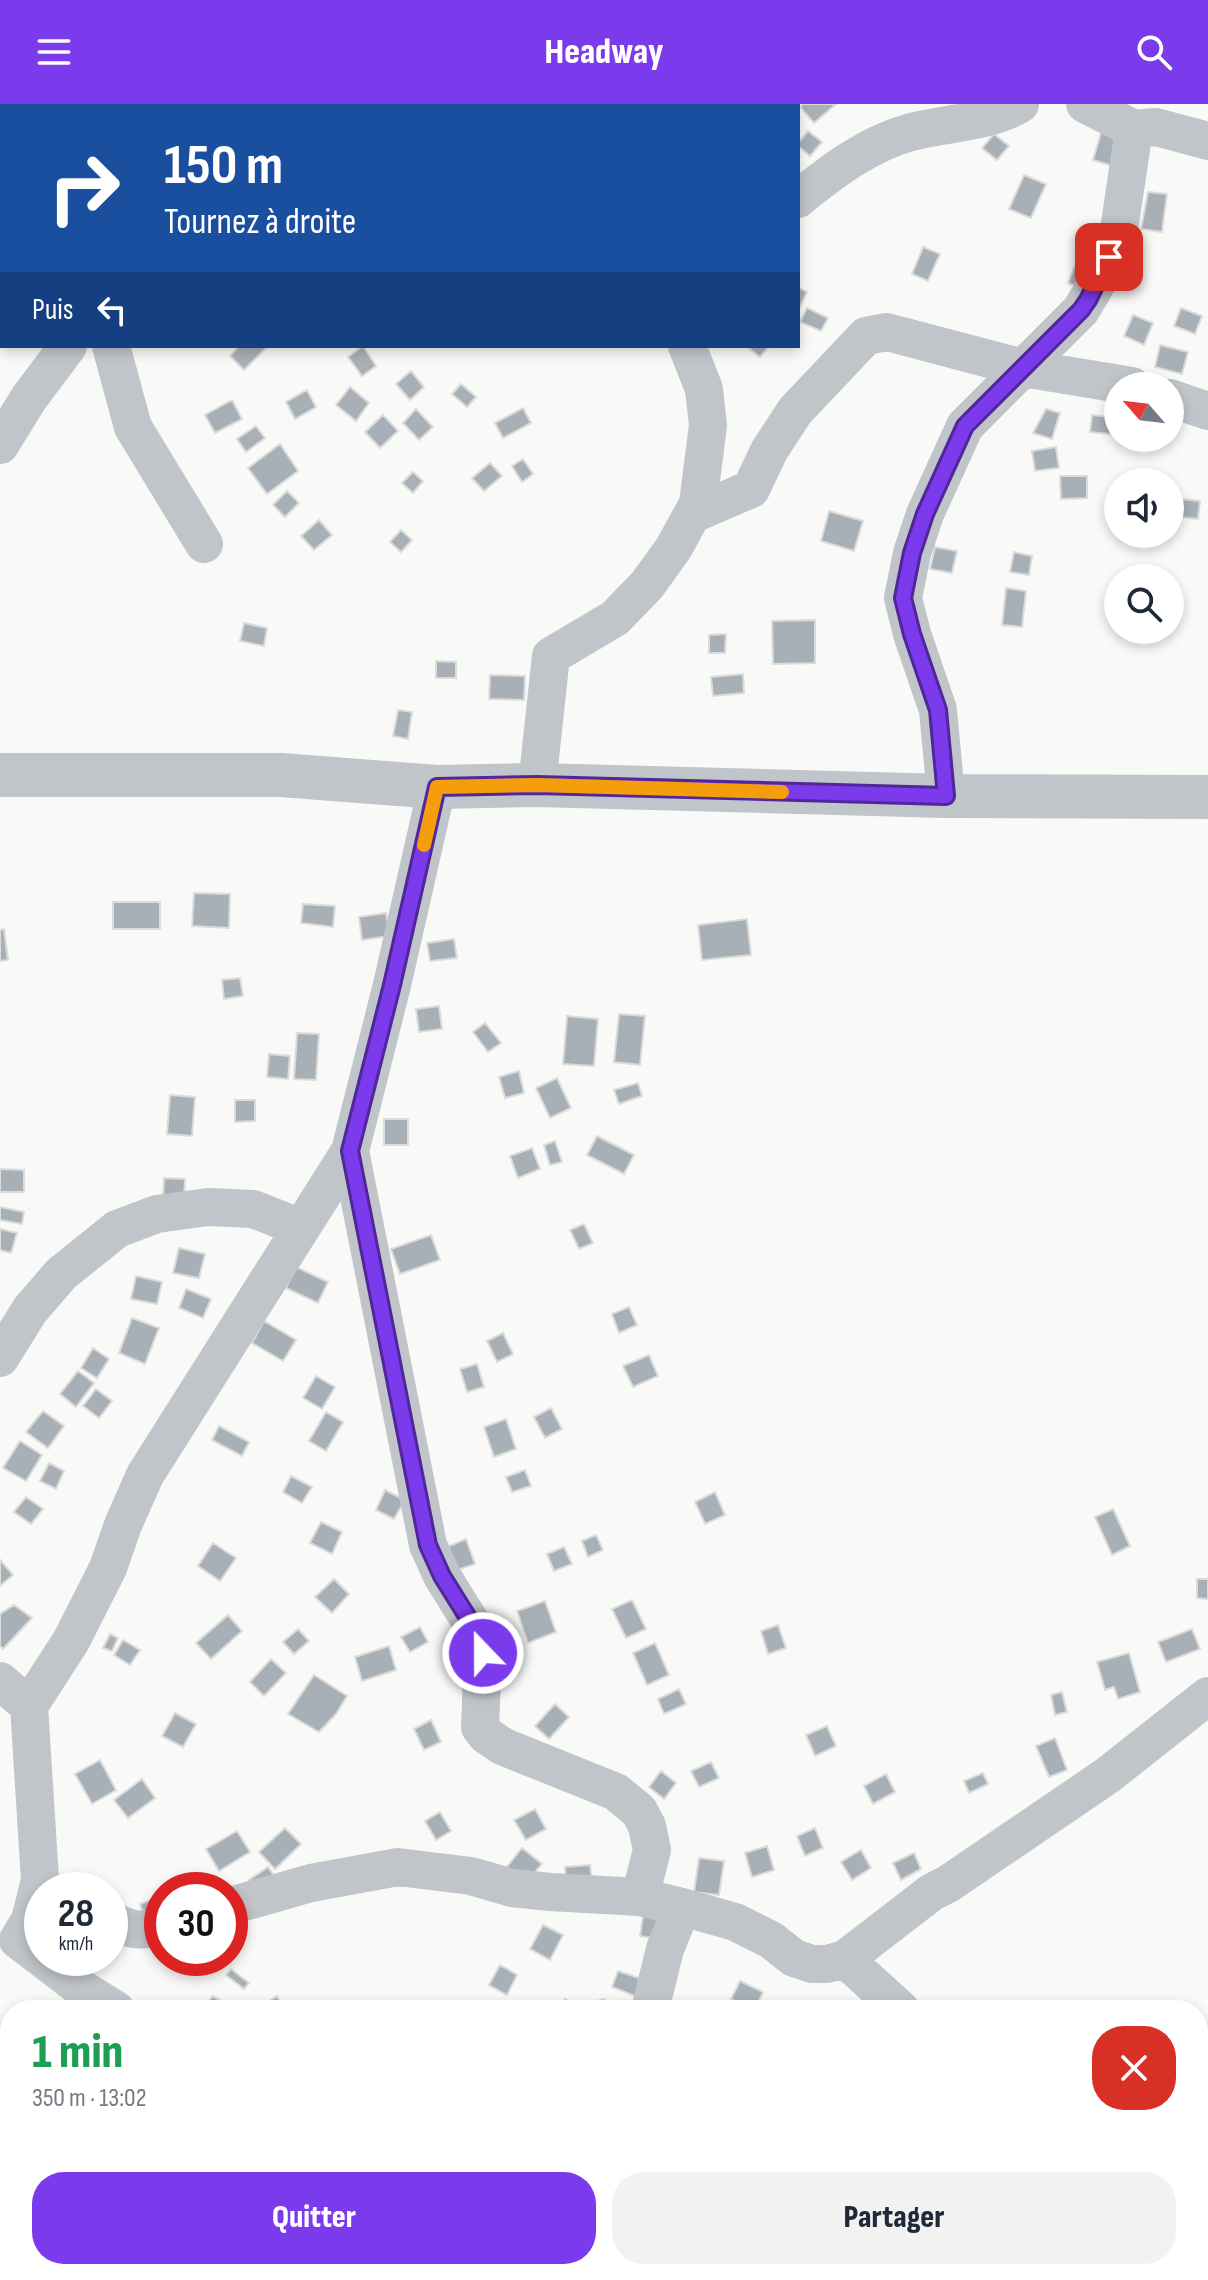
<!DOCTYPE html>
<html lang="fr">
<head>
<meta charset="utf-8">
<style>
  :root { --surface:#fff; --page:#f2f2f3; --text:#1f2937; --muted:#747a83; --accent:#7c3aed }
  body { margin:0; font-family:"Sofia Sans Condensed",sans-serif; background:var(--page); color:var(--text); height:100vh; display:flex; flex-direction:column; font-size:30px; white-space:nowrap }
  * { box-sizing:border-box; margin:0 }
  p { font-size:26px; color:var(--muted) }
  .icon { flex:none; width:44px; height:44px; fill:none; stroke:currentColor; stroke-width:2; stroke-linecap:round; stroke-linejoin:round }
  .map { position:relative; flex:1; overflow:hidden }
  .sheet { position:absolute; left:0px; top:1896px; width:1208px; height:280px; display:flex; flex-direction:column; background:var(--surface); border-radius:32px 32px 0 0; box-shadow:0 4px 12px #0003 }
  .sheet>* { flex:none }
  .guide { position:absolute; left:0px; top:0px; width:800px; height:244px; box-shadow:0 4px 12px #0003; background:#1a4fa0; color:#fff; overflow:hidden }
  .needle { width:52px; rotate:298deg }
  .fabs { position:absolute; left:1104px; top:268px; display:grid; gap:16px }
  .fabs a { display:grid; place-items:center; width:80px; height:80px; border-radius:50%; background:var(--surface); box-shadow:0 4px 12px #0003; font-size:40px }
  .speed { position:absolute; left:24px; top:1768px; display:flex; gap:16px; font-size:40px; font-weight:700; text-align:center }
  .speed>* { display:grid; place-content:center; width:104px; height:104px; border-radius:50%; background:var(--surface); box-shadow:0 4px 12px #0003; line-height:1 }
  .speed small { font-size:20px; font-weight:400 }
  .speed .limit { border:12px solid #d22; background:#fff; color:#111 }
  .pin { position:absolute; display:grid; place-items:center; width:68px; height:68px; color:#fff; margin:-34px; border-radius:16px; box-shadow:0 4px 12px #0006 }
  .me { position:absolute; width:88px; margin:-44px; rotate:338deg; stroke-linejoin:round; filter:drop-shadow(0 0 6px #0008) }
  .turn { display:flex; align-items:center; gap:28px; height:168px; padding:0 32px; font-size:36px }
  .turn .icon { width:104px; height:104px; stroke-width:2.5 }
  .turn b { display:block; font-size:56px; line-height:68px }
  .then { display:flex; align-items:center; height:76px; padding:0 32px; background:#0003; gap:16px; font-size:30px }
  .round { display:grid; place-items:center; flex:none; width:84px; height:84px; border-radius:32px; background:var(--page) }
  .head { display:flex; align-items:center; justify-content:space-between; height:136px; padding:0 32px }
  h1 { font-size:48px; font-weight:800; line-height:60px; color:#1e9e55 }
  .action { display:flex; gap:16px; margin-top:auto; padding:16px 32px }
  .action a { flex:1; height:92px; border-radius:32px; background:var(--accent); color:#fff; font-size:32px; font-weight:800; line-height:92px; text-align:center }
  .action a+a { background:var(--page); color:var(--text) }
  header { display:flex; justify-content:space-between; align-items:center; height:104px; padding:0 32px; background:var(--accent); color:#fff; font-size:36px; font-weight:800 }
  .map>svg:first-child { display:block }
  .building { fill:#a8b0b7; stroke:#dbdbda; stroke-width:2 }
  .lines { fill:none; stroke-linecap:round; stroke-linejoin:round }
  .minor { stroke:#c0c5c9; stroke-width:38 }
  .tertiary { stroke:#c0c5c9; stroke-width:44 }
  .route-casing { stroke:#51269a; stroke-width:20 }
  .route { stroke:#7c3aed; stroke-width:14 }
  .slow { stroke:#f59e0b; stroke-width:14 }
</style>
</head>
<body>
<header><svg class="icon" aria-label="menu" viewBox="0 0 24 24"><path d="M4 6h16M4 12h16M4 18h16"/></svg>Headway<svg class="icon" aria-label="search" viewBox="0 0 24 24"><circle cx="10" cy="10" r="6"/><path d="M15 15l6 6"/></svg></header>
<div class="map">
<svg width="1208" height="2176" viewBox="0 0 1208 2176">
  <rect width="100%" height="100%" fill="#f9f9f7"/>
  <path class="building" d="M 803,0 L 836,0 L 814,19 L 800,3 Z
    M 1103,22 L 1133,31 L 1123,65 L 1093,56 Z
    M 808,27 L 822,38 L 810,52 L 798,42 L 798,39 Z
    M 994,30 L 1009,42 L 997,56 L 982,44 Z
    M 1024,71 L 1046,80 L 1031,114 L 1009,105 Z
    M 1148,88 L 1167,90 L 1162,128 L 1141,125 Z
    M 923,143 L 940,150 L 928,177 L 912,170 Z
    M 1075,161 L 1093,169 L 1085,187 L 1068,179 Z
    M 798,183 L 807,188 L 798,207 Z
    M 807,204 L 828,214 L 821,227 L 800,218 Z
    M 1181,204 L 1202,212 L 1195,230 L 1174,222 Z
    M 1133,211 L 1153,219 L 1144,241 L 1124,232 Z
    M 1160,241 L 1188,248 L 1182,270 L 1155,263 Z
    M 239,242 L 268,242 L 244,266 L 230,252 Z
    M 363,242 L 376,262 L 362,272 L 348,253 Z
    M 746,242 L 769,242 L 760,253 Z
    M 411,267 L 424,283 L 410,296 L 396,280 Z
    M 461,280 L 476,293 L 467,303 L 452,290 Z
    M 350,283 L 369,299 L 356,317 L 336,301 Z
    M 307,286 L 316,303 L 295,315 L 286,298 Z
    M 232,296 L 242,315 L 215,329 L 205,311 Z
    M 523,304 L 531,319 L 503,334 L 495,319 Z
    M 416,305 L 433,323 L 419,336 L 403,319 Z
    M 1046,305 L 1060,309 L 1052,335 L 1033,329 Z
    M 383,311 L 398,327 L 380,344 L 365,328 Z
    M 1092,311 L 1118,314 L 1118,331 L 1090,328 Z
    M 256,322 L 265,334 L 246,348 L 237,335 Z
    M 280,340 L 298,367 L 267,390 L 248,364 Z
    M 1056,343 L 1059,364 L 1035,367 L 1032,347 Z
    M 523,355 L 533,370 L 522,378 L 512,362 Z
    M 490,359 L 502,372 L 484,387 L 472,374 Z
    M 413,368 L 423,377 L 413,389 L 402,379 Z
    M 1060,372 L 1087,372 L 1087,394 L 1061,395 Z
    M 287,387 L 299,399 L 285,413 L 273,401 Z
    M 1170,394 L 1200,397 L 1198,415 L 1170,412 Z
    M 829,407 L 863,417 L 854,447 L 821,437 Z
    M 319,416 L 332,431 L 314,446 L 301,432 Z
    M 401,426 L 412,436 L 401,448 L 390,438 Z
    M 935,443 L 957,447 L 952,469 L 930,465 Z
    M 1014,448 L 1032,452 L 1029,471 L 1010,468 Z
    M 1006,484 L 1026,487 L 1022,523 L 1002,521 Z
    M 815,516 L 815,559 L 773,560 L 772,517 Z
    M 244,519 L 267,524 L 264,542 L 240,537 Z
    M 726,530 L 725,549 L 709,549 L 709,531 Z
    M 436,557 L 456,558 L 456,574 L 436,574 Z
    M 743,570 L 744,589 L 713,592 L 711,573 Z
    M 490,571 L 525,572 L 524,596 L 489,595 Z
    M 398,606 L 412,608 L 408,635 L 393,632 Z
    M 194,789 L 230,790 L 229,824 L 192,822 Z
    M 113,798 L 160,798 L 160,825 L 113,825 Z
    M 303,800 L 335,802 L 333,823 L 301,819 Z
    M 386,809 L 390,832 L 362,836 L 359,813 Z
    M 747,815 L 751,851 L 702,856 L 698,821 Z
    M 4,825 L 8,856 L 0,857 L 0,826 Z
    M 454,835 L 457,854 L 430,857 L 427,839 Z
    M 240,874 L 243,892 L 224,895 L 222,876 Z
    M 439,902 L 442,925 L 419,928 L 416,905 Z
    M 619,910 L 645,912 L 640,961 L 614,958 Z
    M 567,912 L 598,915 L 594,962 L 563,960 Z
    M 485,919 L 501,939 L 488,948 L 473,928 Z
    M 297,929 L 319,930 L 316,976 L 294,975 Z
    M 269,950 L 290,952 L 288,975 L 267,973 Z
    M 519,967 L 524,989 L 505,994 L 499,973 Z
    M 557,974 L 571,1004 L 550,1014 L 536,984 Z
    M 638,979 L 642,992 L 619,1000 L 614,986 Z
    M 170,991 L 195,993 L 192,1032 L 167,1030 Z
    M 235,996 L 255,996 L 255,1017 L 235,1018 Z
    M 384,1015 L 408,1015 L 408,1041 L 384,1041 Z
    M 597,1032 L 634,1051 L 624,1070 L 587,1051 Z
    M 555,1037 L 562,1058 L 550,1061 L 544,1041 Z
    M 532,1044 L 540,1065 L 518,1074 L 510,1052 Z
    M 0,1065 L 24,1066 L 24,1088 L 0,1088 Z
    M 164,1074 L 185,1075 L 184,1096 L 163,1095 Z
    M 0,1103 L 24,1108 L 22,1120 L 0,1116 Z
    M 584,1120 L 593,1139 L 579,1145 L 570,1126 Z
    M 0,1125 L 17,1129 L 11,1149 L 0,1146 Z
    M 431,1131 L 440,1156 L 400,1170 L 391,1145 Z
    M 179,1144 L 205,1150 L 199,1174 L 173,1169 Z
    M 296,1163 L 328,1178 L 318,1199 L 286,1184 Z
    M 136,1172 L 162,1178 L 157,1200 L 131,1195 Z
    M 186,1185 L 211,1195 L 203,1214 L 179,1204 Z
    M 629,1203 L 637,1221 L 619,1229 L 612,1210 Z
    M 132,1214 L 159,1224 L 145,1260 L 119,1249 Z
    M 264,1217 L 296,1236 L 283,1257 L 252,1239 Z
    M 503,1229 L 513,1250 L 497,1258 L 487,1237 Z
    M 93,1244 L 109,1255 L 97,1274 L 81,1264 Z
    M 649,1251 L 658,1272 L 633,1283 L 623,1262 Z
    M 477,1260 L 484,1283 L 467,1288 L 460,1265 Z
    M 78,1267 L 94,1279 L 76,1303 L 60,1290 Z
    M 316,1272 L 335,1283 L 322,1305 L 303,1294 Z
    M 96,1285 L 112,1297 L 99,1314 L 83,1302 Z
    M 551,1304 L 562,1325 L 545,1334 L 534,1313 Z
    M 43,1307 L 64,1322 L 48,1344 L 26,1328 Z
    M 326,1308 L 343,1318 L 326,1347 L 309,1337 Z
    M 506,1315 L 516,1345 L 494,1353 L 484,1323 Z
    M 219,1322 L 249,1338 L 242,1352 L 212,1336 Z
    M 20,1337 L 42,1351 L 26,1377 L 3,1364 Z
    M 49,1359 L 64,1367 L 56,1385 L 40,1377 Z
    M 525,1366 L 531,1382 L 512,1388 L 506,1373 Z
    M 291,1372 L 312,1383 L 302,1399 L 283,1388 Z
    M 385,1386 L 405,1396 L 394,1415 L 376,1406 Z
    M 715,1388 L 725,1411 L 705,1420 L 695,1398 Z
    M 26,1393 L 43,1405 L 31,1420 L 14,1408 Z
    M 1113,1405 L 1130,1442 L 1112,1451 L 1095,1413 Z
    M 321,1418 L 342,1428 L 332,1450 L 310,1439 Z
    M 596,1431 L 603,1446 L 588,1453 L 582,1437 Z
    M 466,1435 L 475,1460 L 452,1468 L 444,1444 Z
    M 213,1439 L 236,1454 L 220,1477 L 198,1462 Z
    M 564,1443 L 572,1460 L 554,1467 L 547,1450 Z
    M 0,1456 L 13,1471 L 0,1482 Z
    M 334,1475 L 349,1490 L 332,1509 L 315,1493 Z
    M 1197,1475 L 1208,1475 L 1208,1495 L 1197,1494 Z
    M 632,1496 L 646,1525 L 626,1534 L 612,1505 Z
    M 545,1497 L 556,1528 L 528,1539 L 517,1507 Z
    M 14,1501 L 32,1514 L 3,1545 L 0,1542 L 0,1510 Z
    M 228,1511 L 242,1527 L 211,1555 L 196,1539 Z
    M 778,1521 L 786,1544 L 768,1550 L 761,1527 Z
    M 420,1523 L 428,1538 L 410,1548 L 401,1533 Z
    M 298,1525 L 309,1537 L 294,1550 L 283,1538 Z
    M 1192,1525 L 1200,1545 L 1166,1558 L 1158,1538 Z
    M 110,1530 L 118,1534 L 112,1547 L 103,1544 Z
    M 123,1536 L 140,1546 L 130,1561 L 114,1551 Z
    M 655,1539 L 669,1571 L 647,1581 L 633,1549 Z
    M 389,1542 L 396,1566 L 362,1577 L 355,1553 Z
    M 1129,1549 L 1140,1588 L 1118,1595 L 1114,1583 L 1105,1586 L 1097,1558 Z
    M 271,1555 L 286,1569 L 264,1592 L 250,1578 Z
    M 314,1571 L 347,1592 L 336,1610 L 319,1628 L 288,1610 Z
    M 679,1585 L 686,1600 L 664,1610 L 658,1595 Z
    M 1062,1588 L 1067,1608 L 1055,1611 L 1051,1591 Z
    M 555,1600 L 569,1613 L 549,1635 L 535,1622 Z
    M 175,1609 L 196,1620 L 183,1643 L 162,1632 Z
    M 431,1616 L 441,1638 L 424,1646 L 414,1625 Z
    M 827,1622 L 836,1642 L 815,1652 L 806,1631 Z
    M 1055,1634 L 1067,1666 L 1049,1673 L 1036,1642 Z
    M 100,1656 L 116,1686 L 92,1700 L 75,1670 Z
    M 711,1658 L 719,1674 L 699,1683 L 691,1667 Z
    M 661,1667 L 676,1679 L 664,1695 L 649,1683 Z
    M 983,1669 L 988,1680 L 969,1689 L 964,1677 Z
    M 886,1670 L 895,1688 L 873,1700 L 864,1682 Z
    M 142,1675 L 155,1694 L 128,1714 L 114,1696 Z
    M 535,1705 L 546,1725 L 526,1736 L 514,1716 Z
    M 440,1708 L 451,1727 L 436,1736 L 425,1717 Z
    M 285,1724 L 301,1740 L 275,1765 L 259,1748 Z
    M 815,1724 L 823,1744 L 805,1752 L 797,1732 Z
    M 237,1727 L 250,1748 L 219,1767 L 206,1745 Z
    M 767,1742 L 774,1766 L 752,1773 L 745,1749 Z
    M 522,1744 L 542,1760 L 525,1780 L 506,1764 Z
    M 861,1746 L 871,1764 L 852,1776 L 841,1758 Z
    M 914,1749 L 921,1765 L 901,1776 L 893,1759 Z
    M 699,1754 L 724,1757 L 719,1791 L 694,1788 Z
    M 590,1761 L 593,1785 L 567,1788 L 565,1763 Z
    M 268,1763 L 280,1780 L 260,1793 L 249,1776 Z
    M 162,1792 L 162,1814 L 148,1819 L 140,1800 Z
    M 643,1812 L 668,1816 L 665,1836 L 640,1832 Z
    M 543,1821 L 563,1831 L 550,1856 L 530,1845 Z
    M 500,1861 L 517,1871 L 507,1891 L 489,1881 Z
    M 231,1865 L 249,1879 L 244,1885 L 226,1871 Z
    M 618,1867 L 642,1875 L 635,1892 L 612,1883 Z
    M 740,1877 L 763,1888 L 755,1906 L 731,1895 Z
    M 212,1892 L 230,1901 L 227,1906 L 213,1906 L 206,1903 Z
    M 277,1892 L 285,1906 L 263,1906 L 261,1902 Z
    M 565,1895 L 581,1903 L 579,1906 L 567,1906 L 561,1903 Z
    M 605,1895 L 607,1906 L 587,1906 L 585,1900 Z
    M 10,1963 L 10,2007 L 0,2002 L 0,1982 Z
    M 1208,2089 L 1208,2150 L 1203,2153 L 1198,2143 L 1198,2093 Z"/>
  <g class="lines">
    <path class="minor" d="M 93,0 L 93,2
      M 542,0 L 546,2
      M 1085,0 L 1134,25 L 1156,23 L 1208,37
      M 716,2 L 718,0
      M 798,95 C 832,67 868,40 911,28 C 945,19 989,19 1020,0
      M 111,242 L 133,323 L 204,440
      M 1170,294 L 1208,307
      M 0,341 L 29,294 L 68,242
      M 693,410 L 751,385 L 769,347 L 795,307 L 866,232 L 887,228 L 1023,264 L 1132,282
      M 537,681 L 551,552 L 615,514 L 647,481 L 673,445 L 698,400 L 708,321 L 704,285 L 687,242
      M 946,692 L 938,606 L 912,530 L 903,494 L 912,449 L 925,410 L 965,322 L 1081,206 L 1100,174 L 1118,133 L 1134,25
      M 350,1047 L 428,1441 L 442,1472 L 480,1533 L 483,1549 L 480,1623 L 486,1631 L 502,1642 L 616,1688 L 639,1707 L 647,1722 L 652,1746 L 640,1793
      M 0,1254 L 30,1206 L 61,1170 L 117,1125 L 157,1110 L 208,1103 L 253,1105 L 301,1124
      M 0,1577 L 29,1602
      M 230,1802 L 311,1779 L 398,1763 L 471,1772 L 512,1784 L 550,1788 L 640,1793 L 682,1803 L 735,1818 L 771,1836 L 794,1854 L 812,1860 L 827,1860 L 845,1855 L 932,1788 L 948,1780 L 1108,1671 L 1208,1592
      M 110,1816 C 131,1826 139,1829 162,1821
      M 845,1855 L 901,1906
      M 116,1906 L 82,1885 L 18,1836 L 30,1816 L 40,1776 L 29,1602 L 71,1537 L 108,1464 L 123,1421 L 145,1371 L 350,1047 L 392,881 L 437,683
      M 650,1906 L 665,1845 L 682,1803
      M 398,2166 L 404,2176
      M 992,2176 L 994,2166"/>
    <path class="tertiary" d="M 0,671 L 281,671 L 437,683 L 537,681 L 946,692 L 1208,693"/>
  </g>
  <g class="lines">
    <defs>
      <path id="route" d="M 483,1549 L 480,1533 L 442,1472 L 428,1441 L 350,1047 L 392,881 L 437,683 L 537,681 L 946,692 L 938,606 L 912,530 L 903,494 L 912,449 L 925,410 L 965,322 L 1081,206 L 1088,196 L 1109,153"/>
    </defs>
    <use href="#route" class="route-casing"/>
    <use href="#route" class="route"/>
    <path class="slow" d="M 424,741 L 437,683 L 537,681 L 782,688"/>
  </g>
</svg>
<div class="fabs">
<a><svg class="needle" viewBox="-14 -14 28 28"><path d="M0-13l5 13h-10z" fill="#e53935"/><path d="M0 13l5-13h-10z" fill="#747a83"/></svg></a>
<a><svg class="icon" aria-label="sound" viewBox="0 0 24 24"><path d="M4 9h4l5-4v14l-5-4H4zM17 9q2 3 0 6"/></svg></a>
<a><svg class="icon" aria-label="search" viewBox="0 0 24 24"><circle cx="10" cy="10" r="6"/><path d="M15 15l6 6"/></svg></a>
</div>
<div class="speed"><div>28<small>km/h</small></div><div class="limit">30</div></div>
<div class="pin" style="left:1109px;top:153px;background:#d93025"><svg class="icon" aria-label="arrive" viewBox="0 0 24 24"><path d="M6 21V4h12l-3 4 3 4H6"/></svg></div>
<svg class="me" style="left:483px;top:1549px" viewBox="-20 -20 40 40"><circle r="17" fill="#7c3aed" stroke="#fff" stroke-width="3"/><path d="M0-11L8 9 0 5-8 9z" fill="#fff"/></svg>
<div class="guide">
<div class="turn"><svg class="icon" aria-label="right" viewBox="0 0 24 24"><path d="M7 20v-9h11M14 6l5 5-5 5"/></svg><div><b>150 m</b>Tournez à droite</div></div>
<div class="then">Puis<svg class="icon" aria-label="left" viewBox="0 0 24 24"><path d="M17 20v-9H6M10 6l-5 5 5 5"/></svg></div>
</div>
<section class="sheet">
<div class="head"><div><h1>1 min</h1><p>350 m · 13:02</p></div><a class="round" style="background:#d93025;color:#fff"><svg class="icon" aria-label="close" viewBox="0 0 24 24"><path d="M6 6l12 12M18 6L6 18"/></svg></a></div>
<div class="action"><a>Quitter</a><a>Partager</a></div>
</section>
</div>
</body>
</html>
